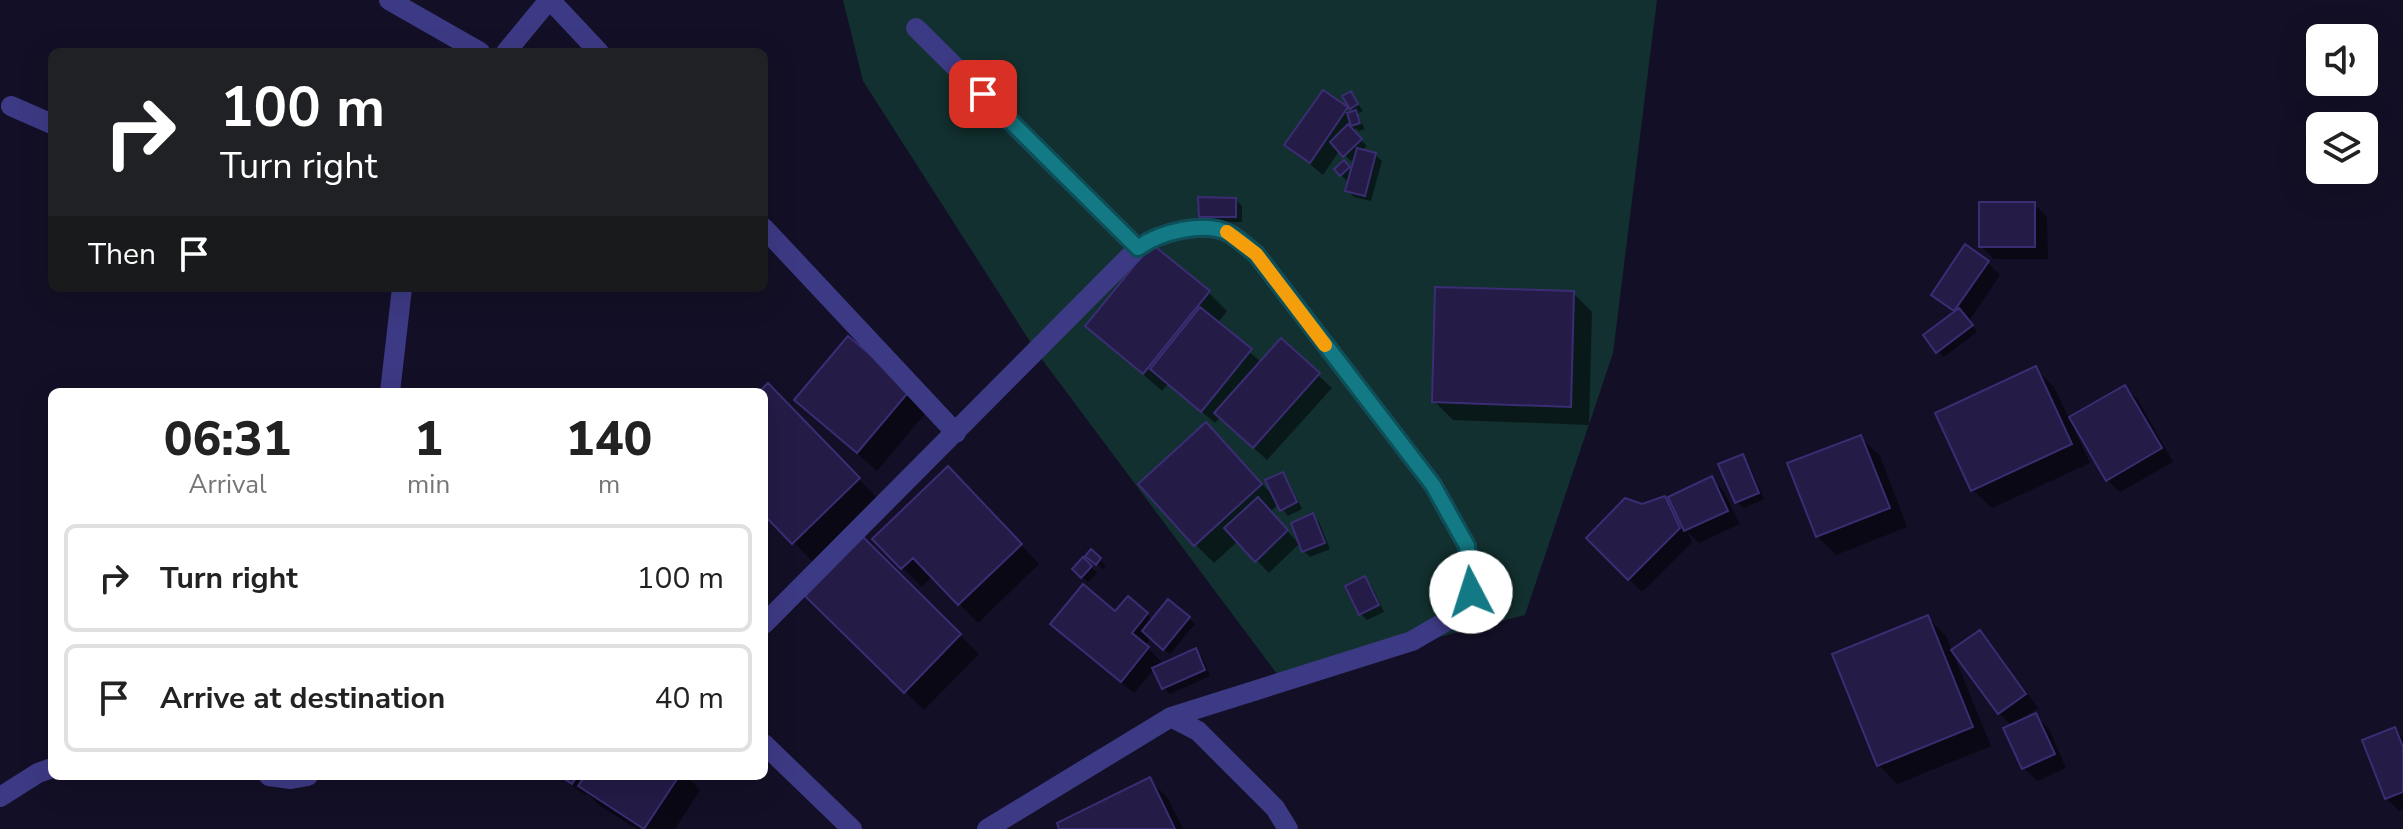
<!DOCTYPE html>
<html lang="en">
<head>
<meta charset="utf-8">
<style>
  :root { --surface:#fff; --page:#f2f2f2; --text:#222; --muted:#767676; --line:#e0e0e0 }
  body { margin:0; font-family:"Nunito Sans",sans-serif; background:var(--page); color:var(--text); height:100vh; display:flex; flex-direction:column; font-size:30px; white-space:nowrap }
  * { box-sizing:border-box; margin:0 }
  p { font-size:26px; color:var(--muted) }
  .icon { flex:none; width:44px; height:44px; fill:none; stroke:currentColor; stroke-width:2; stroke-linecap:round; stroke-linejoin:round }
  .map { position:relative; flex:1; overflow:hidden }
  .side { position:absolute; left:48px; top:388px; width:720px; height:392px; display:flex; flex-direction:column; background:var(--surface); border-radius:12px; box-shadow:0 8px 32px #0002 }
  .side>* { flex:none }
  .banner { position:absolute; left:48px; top:48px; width:720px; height:244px; border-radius:12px; box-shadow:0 8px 32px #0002; background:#202124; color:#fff; overflow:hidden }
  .tools { position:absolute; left:2306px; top:24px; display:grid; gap:16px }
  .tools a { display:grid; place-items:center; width:72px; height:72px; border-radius:12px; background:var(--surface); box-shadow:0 8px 32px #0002; font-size:40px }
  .pin { position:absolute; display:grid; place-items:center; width:68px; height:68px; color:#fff; margin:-34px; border-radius:16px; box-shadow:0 4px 12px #0006 }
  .me { position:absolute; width:88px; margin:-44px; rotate:355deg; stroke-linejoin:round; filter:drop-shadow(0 0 6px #0008) }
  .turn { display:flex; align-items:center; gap:28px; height:168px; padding:0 40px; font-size:36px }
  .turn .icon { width:104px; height:104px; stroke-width:2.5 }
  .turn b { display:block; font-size:56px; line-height:68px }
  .then { display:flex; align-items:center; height:76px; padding:0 40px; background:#0003; gap:16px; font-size:30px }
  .eta { display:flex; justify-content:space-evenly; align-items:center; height:136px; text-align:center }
  .eta b { font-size:48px; font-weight:800; line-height:56px }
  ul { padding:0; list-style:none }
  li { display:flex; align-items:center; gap:24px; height:108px; margin:0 16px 12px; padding:0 24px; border:4px solid var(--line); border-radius:12px }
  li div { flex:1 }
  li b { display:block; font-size:30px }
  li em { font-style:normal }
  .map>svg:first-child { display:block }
  .green { fill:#12302f }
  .shadow { fill:#0007 }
  .building { fill:#241b47; stroke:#3b2d73; stroke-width:2 }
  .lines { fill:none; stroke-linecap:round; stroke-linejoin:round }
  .street { stroke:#3d3a85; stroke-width:20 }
  .route-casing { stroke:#0c4f56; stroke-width:20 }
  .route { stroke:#137a85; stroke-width:14 }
  .slow { stroke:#f59e0b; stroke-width:14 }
</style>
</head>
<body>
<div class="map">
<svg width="2403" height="829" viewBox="0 0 2403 829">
  <rect width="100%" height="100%" fill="#130f26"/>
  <path class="green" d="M 843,0 L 1657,0 L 1613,353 L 1525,615 L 1280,678 L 1038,354 L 863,81 Z"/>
  <path class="shadow" d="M 1323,93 L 1355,117 L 1345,97 L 1350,93 L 1363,111 L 1357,114 L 1365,129 L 1359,131 L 1356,128 L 1353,132 L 1367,146 L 1361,151 L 1375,155 L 1382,161 L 1371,201 L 1354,197 L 1348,191 L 1351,178 L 1347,181 L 1341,175 L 1344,163 L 1353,172 L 1357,155 L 1351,161 L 1340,150 L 1323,175 L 1287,145 Z
    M 1236,200 L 1242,206 L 1242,222 L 1207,222 L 1201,216 Z
    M 2034,204 L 2047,217 L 2048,259 L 1994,259 L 1981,246 Z
    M 1987,262 L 2000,275 L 1969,321 L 1977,332 L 1944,357 L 1938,351 L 1955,314 L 1933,295 Z
    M 1208,292 L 1227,311 L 1217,324 L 1262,363 L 1281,341 L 1332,388 L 1267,460 L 1220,417 L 1215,423 L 1168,384 L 1162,391 L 1088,326 Z
    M 1573,293 L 1592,312 L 1589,425 L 1453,420 L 1434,401 Z
    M 848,339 L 928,410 L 877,471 L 797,400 Z
    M 2035,368 L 2054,387 L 2069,419 L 2125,387 L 2138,400 L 2173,462 L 2120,492 L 2107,480 L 2072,419 L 2070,420 L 2090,463 L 1992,508 L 1973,490 Z
    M 768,386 L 877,498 L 813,562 L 764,512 L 764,392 L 762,392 Z
    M 1861,438 L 1880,456 L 1907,527 L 1836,555 L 1817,536 Z
    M 1225,443 L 1275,498 L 1282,474 L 1288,480 L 1302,509 L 1288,516 L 1279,504 L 1270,512 L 1299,544 L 1269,573 L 1238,541 L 1214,563 L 1195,544 Z
    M 1742,456 L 1748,462 L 1764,499 L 1743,508 L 1737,502 Z
    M 1712,479 L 1724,492 L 1740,524 L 1699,543 L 1687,531 L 1692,542 L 1642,592 L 1588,538 L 1642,506 L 1664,498 L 1676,510 Z
    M 966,488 L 1039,564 L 978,623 L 932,576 L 922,587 L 875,539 Z
    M 1313,516 L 1319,522 L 1330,549 L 1310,557 L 1304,551 Z
    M 863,540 L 979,654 L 924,710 L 808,596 Z
    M 1091,551 L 1106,566 L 1103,569 L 1088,555 Z
    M 1083,559 L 1097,573 L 1088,582 L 1074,569 Z
    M 1364,579 L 1371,585 L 1384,612 L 1367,620 L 1361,614 Z
    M 1128,599 L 1153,620 L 1189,618 L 1195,624 L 1170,654 L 1151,638 L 1145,646 L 1161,661 L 1134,693 L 1066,637 L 1115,614 Z
    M 1928,618 L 1946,636 L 1991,746 L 1897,784 L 1879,765 Z
    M 1980,632 L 1992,645 L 2038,708 L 2018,721 L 2036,716 L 2049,729 L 2066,768 L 2037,781 L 2024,768 L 2012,726 L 1999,713 Z
    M 1195,651 L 1202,657 L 1210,676 L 1170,694 L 1164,688 Z
    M 2395,730 L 2403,738 L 2403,809 L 2399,811 L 2386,798 Z
    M 558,776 L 686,776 L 700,790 L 675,829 L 637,829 L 599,805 L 587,793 L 586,795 Z
    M 1149,780 L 1168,798 L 1183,829 L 1062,829 Z"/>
  <path class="building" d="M 1323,90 L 1348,107 L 1310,163 L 1284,145 Z
    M 1351,91 L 1358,104 L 1350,109 L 1342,96 Z
    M 1356,110 L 1360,123 L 1351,126 L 1347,113 Z
    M 1348,124 L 1362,139 L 1343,157 L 1330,142 Z
    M 1357,148 L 1376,153 L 1365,196 L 1345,191 Z
    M 1344,160 L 1350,167 L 1340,176 L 1334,169 Z
    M 1198,197 L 1236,198 L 1236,217 L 1199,217 Z
    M 1979,202 L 2035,202 L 2035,247 L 1979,247 Z
    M 1152,244 L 1210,291 L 1143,374 L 1085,326 Z
    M 1965,244 L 1989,261 L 1954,311 L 1931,295 Z
    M 1435,287 L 1574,291 L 1571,407 L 1432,402 Z
    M 1200,307 L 1252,349 L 1201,412 L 1150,369 Z
    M 1959,308 L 1973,325 L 1936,353 L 1923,335 Z
    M 848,336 L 911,389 L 857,453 L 794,400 Z
    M 1281,338 L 1320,373 L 1253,448 L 1214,413 Z
    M 2036,366 L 2072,444 L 1971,491 L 1935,413 Z
    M 768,383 L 860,478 L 792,544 L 764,515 L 764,392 L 759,392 Z
    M 2125,385 L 2162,448 L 2106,481 L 2069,417 Z
    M 1206,422 L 1262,484 L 1194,546 L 1138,484 Z
    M 1861,435 L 1890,508 L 1816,537 L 1787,463 Z
    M 1743,454 L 1759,493 L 1735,503 L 1718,464 Z
    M 948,466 L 1022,544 L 958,605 L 913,558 L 901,569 L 872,539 Z
    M 1283,472 L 1297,502 L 1280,511 L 1265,480 Z
    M 1712,476 L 1728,511 L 1684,531 L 1668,497 Z
    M 1665,496 L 1680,528 L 1628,580 L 1586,538 L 1625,498 L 1642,504 Z
    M 1258,497 L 1288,530 L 1255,562 L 1224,528 Z
    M 1313,513 L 1325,543 L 1302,552 L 1291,523 Z
    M 863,537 L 961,634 L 904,693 L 805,596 Z
    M 1091,549 L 1101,558 L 1096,565 L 1085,556 Z
    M 1083,557 L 1092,566 L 1081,578 L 1072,569 Z
    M 1365,576 L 1379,605 L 1359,615 L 1345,586 Z
    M 1083,584 L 1115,611 L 1128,596 L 1148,613 L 1132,633 L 1149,647 L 1121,682 L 1050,624 Z
    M 1168,599 L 1190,617 L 1163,650 L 1142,631 Z
    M 1928,615 L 1973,727 L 1877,766 L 1832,654 Z
    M 1980,630 L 2026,694 L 1998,714 L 1951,650 Z
    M 1196,648 L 1205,670 L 1162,689 L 1152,668 Z
    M 2036,713 L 2055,754 L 2022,769 L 2003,728 Z
    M 2395,727 L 2403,747 L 2403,792 L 2385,799 L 2362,740 Z
    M 560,776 L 577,776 L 572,784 Z
    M 585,776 L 679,776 L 644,829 L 578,786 Z
    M 1150,777 L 1175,829 L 1059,829 L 1057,823 Z"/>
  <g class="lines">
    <path class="street" d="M 389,0 L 480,52
      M 550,0 L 599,52
      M 916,28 L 1138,248
      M 506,52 L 549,0
      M 11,106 L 52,124
      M 764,228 L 956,433
      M 390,392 L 402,288
      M 764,624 L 1138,248 C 1159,232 1206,220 1230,234 C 1239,239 1248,248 1256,254 L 1433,485 L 1467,546 L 1471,592 L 1455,616 L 1412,641 L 1171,717
      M 764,744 L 852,829
      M 269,776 L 291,779 L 308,776
      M 0,797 L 38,773 L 52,768
      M 987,829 L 1171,717 L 1198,731 L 1275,808 L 1288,829"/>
  </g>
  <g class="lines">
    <defs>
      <path id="route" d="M 983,94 L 1138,248 C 1159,232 1206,220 1230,234 C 1239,239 1248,248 1256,254 L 1433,485 L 1467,546 L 1471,592"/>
    </defs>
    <use href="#route" class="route-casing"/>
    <use href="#route" class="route"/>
    <path class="slow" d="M 1227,232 L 1256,254 L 1325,345"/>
  </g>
</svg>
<div class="tools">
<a><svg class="icon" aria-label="sound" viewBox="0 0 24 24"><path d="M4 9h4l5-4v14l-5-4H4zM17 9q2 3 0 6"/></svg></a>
<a><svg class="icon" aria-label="layers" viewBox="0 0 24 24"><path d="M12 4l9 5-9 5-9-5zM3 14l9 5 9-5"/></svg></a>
</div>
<div class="pin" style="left:983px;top:94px;background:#d93025"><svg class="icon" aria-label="arrive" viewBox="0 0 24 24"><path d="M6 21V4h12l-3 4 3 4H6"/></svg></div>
<svg class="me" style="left:1471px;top:592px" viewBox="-20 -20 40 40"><circle r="19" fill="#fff"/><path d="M0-13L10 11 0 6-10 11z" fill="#137a85"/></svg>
<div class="banner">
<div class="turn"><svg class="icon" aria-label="right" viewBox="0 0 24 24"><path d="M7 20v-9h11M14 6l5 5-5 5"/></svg><div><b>100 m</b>Turn right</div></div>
<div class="then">Then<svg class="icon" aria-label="arrive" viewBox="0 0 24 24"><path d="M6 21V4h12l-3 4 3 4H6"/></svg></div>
</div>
<section class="side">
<div class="eta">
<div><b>06:31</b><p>Arrival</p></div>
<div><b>1</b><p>min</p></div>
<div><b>140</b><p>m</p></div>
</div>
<ul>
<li><svg class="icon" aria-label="right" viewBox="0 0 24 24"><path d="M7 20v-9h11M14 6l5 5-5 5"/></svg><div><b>Turn right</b></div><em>100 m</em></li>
<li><svg class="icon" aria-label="arrive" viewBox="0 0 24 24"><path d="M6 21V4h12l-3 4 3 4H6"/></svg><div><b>Arrive at destination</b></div><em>40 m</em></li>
</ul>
</section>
</div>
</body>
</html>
